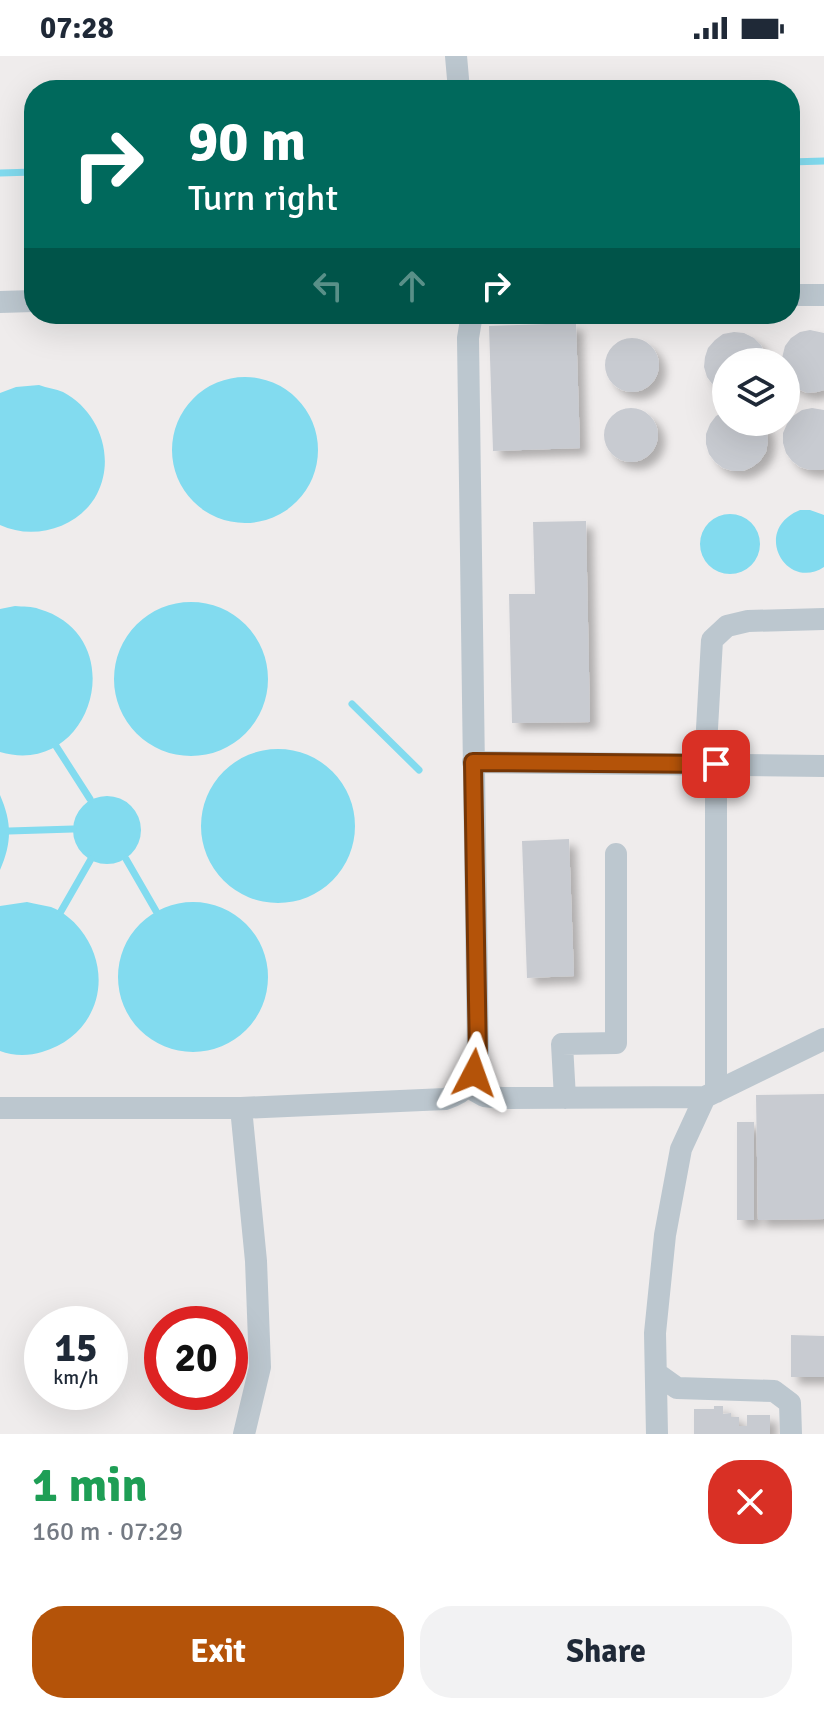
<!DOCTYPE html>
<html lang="en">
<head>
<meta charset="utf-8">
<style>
  :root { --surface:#fff; --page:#f2f2f3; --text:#1f2937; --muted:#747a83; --accent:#b45309 }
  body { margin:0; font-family:Signika,sans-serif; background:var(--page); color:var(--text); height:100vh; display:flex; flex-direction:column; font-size:30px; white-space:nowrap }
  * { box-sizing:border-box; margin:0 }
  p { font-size:26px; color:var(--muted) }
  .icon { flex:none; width:44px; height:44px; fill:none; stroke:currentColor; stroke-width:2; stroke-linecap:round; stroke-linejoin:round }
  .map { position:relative; height:1378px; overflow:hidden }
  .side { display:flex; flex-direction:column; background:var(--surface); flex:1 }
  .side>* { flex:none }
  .top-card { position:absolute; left:24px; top:24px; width:776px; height:244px; border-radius:32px; box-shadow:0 8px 32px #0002; background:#00695c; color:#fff; overflow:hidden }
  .buttons { position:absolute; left:712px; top:292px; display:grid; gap:16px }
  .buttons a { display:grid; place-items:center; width:88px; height:88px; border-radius:50%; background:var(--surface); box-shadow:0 8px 32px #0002; font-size:40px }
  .speed { position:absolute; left:24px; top:1250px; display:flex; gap:16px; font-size:40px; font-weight:700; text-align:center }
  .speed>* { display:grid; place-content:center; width:104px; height:104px; border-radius:50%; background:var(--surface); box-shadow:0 8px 32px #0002; line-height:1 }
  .speed small { font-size:20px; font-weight:400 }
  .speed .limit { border:12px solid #d22; background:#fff; color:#111 }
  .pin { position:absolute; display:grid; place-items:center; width:68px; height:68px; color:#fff; margin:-34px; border-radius:16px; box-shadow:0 4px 12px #0006 }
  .me { position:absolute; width:88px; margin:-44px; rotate:4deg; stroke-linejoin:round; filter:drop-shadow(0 0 6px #0008) }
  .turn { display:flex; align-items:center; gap:28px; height:168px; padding:0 32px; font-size:36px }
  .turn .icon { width:104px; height:104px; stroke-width:2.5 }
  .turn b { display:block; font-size:56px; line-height:68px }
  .lanes { display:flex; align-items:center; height:76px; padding:0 32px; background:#0003; justify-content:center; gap:40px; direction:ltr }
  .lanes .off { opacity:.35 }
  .round { display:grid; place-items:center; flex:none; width:84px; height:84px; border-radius:32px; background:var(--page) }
  .head { display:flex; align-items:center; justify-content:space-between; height:136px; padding:0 32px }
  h1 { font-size:48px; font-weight:800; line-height:60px; color:#1e9e55 }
  .action { display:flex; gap:16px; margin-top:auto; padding:16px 32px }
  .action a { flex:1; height:92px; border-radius:32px; background:var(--accent); color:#fff; font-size:32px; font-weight:800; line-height:92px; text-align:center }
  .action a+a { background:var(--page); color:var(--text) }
  .status { display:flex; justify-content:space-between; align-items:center; height:56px; padding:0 40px; background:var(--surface); direction:ltr }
  .status svg { height:22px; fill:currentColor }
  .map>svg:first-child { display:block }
  .water { fill:#82dbef }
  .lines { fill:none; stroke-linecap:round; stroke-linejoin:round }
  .stream { stroke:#82dbef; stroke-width:7 }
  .building { fill:#c8cbd1; filter:url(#shadow) }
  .minor { stroke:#bcc7cf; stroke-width:22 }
  .route-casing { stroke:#753606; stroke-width:20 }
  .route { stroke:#b45309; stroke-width:14 }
</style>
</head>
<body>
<div class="status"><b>07:28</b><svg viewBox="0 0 49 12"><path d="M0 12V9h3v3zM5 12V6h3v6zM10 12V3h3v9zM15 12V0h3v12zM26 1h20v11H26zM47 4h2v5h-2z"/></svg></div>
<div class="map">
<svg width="824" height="1378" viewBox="0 0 824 1378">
  <defs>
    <filter id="shadow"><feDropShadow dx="7" dy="7" stdDeviation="4" flood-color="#0004"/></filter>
  </defs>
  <rect width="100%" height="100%" fill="#efecec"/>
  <path class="water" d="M172 394a73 73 0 1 1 146 0a73 73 0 1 1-146 0Z
    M 39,329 C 47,332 56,333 63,336 C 99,355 116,401 97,438 C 79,472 34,485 0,469 L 0,337 L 16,331 Z
    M 800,454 L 810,454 L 824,459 L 824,511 C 786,536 751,474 800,454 Z
    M700 488a30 30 0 1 1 60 0a30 30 0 1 1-60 0Z
    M114 623a77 77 0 1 1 154 0a77 77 0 1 1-154 0Z
    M 15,550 C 23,551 32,550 39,553 C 133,580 93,723 0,696 L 0,553 Z
    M201 770a77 77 0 1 1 154 0a77 77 0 1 1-154 0Z
    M 0,739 C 12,767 12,786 0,814 Z
    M73 774a34 34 0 1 1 68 0a34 34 0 1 1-68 0Z
    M118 921a75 75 0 1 1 150 0a75 75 0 1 1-150 0Z
    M 27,846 C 34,848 43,849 51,851 C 62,855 73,864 80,873 C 116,918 98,980 42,996 C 29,1000 13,1000 0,995 L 0,850 Z"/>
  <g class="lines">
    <path class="stream" d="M 790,106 L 824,105
      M 0,117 L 34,116
      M 352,648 L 419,714
      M 56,690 L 90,743
      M 9,775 L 73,773
      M 126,803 L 156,855
      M 60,857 L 91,803"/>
  </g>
  <path class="building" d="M 576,267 L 580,392 L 493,395 L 489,270 Z
    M 810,274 L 824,277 L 824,334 L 817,336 L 807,337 L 798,333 L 789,327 L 786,323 L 786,306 L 781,306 L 785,290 L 791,282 L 800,276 Z
    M 734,276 L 744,277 L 754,282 L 761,289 L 765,298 L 766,306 L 726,306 L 726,337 L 713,329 L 707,321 L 704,311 L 705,301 L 708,292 L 715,284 L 723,278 Z
    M605 309a27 27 0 1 1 54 0a27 27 0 1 1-54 0Z
    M 812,352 L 824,354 L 824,413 L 820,414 L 810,414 L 800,411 L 792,405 L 786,397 L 783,387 L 783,377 L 787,368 L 793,360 L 802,354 Z
    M604 379a27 27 0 1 1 54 0a27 27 0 1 1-54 0Z
    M 726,354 L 726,366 L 763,366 L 767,375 L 768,385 L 766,396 L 760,405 L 752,411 L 743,415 L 733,415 L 723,412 L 715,406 L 709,398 L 706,388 L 706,378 L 710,368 L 716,360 Z
    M 586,465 L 590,666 L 512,667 L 509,538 L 535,538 L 533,466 Z
    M 569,783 L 574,920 L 527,922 L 522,785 Z
    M 824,1038 L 824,1163 L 758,1164 L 756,1039 Z
    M 737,1066 L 754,1066 L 754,1164 L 737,1164 Z
    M 791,1279 L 824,1280 L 824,1321 L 791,1321 Z
    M 714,1350 L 723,1350 L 723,1358 L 731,1357 L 731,1361 L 739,1361 L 739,1370 L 747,1370 L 747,1359 L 770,1359 L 770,1378 L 694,1378 L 694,1353 L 714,1353 Z"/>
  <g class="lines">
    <path class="minor" d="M 456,0 L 459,34
      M 790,239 L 824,239
      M 0,246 L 34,245
      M 473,706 L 824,710
      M 705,708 L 712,584 L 727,570 L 748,565 L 824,563
      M 716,708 L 716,1036
      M 468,1031 L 484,1040 L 501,1042 L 705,1041 L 824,983
      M 565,1042 L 562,988 L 616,987 L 616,798
      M 0,1052 L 241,1052 L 445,1043 C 469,1035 472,1026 478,1003 L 468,282 L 472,258
      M 241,1052 L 256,1205 L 260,1311 L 244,1378
      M 656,1317 L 677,1332 L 774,1335 L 790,1347 L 791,1378
      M 657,1378 L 655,1277 L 665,1179 L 681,1093 L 705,1041"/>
  </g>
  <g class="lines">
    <defs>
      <path id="route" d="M 474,1017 L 478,1003 L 473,706 L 716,708"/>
    </defs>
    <use href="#route" class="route-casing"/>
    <use href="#route" class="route"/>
  </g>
</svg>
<div class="buttons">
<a><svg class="icon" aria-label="layers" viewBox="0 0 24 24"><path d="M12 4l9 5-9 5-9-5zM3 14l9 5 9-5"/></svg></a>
</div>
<div class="speed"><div>15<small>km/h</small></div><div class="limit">20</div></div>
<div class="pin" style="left:716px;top:708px;background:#d93025"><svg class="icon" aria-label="arrive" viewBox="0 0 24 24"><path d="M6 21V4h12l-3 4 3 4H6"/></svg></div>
<svg class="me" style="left:474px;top:1017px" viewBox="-20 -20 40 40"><path d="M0-17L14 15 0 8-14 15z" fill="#b45309" stroke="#fff" stroke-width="4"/></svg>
<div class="top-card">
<div class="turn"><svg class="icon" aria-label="right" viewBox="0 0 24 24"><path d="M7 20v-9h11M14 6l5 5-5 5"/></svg><div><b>90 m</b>Turn right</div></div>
<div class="lanes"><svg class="icon off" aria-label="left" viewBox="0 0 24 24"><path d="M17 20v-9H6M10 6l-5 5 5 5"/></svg><svg class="icon off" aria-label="ahead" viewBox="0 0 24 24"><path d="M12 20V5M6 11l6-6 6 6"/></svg><svg class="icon" aria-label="right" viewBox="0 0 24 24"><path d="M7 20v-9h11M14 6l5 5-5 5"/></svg></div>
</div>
</div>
<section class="side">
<div class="head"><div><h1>1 min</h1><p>160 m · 07:29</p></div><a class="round" style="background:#d93025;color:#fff"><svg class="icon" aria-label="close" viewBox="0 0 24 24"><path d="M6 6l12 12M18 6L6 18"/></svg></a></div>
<div class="action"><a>Exit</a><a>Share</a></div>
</section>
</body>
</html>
